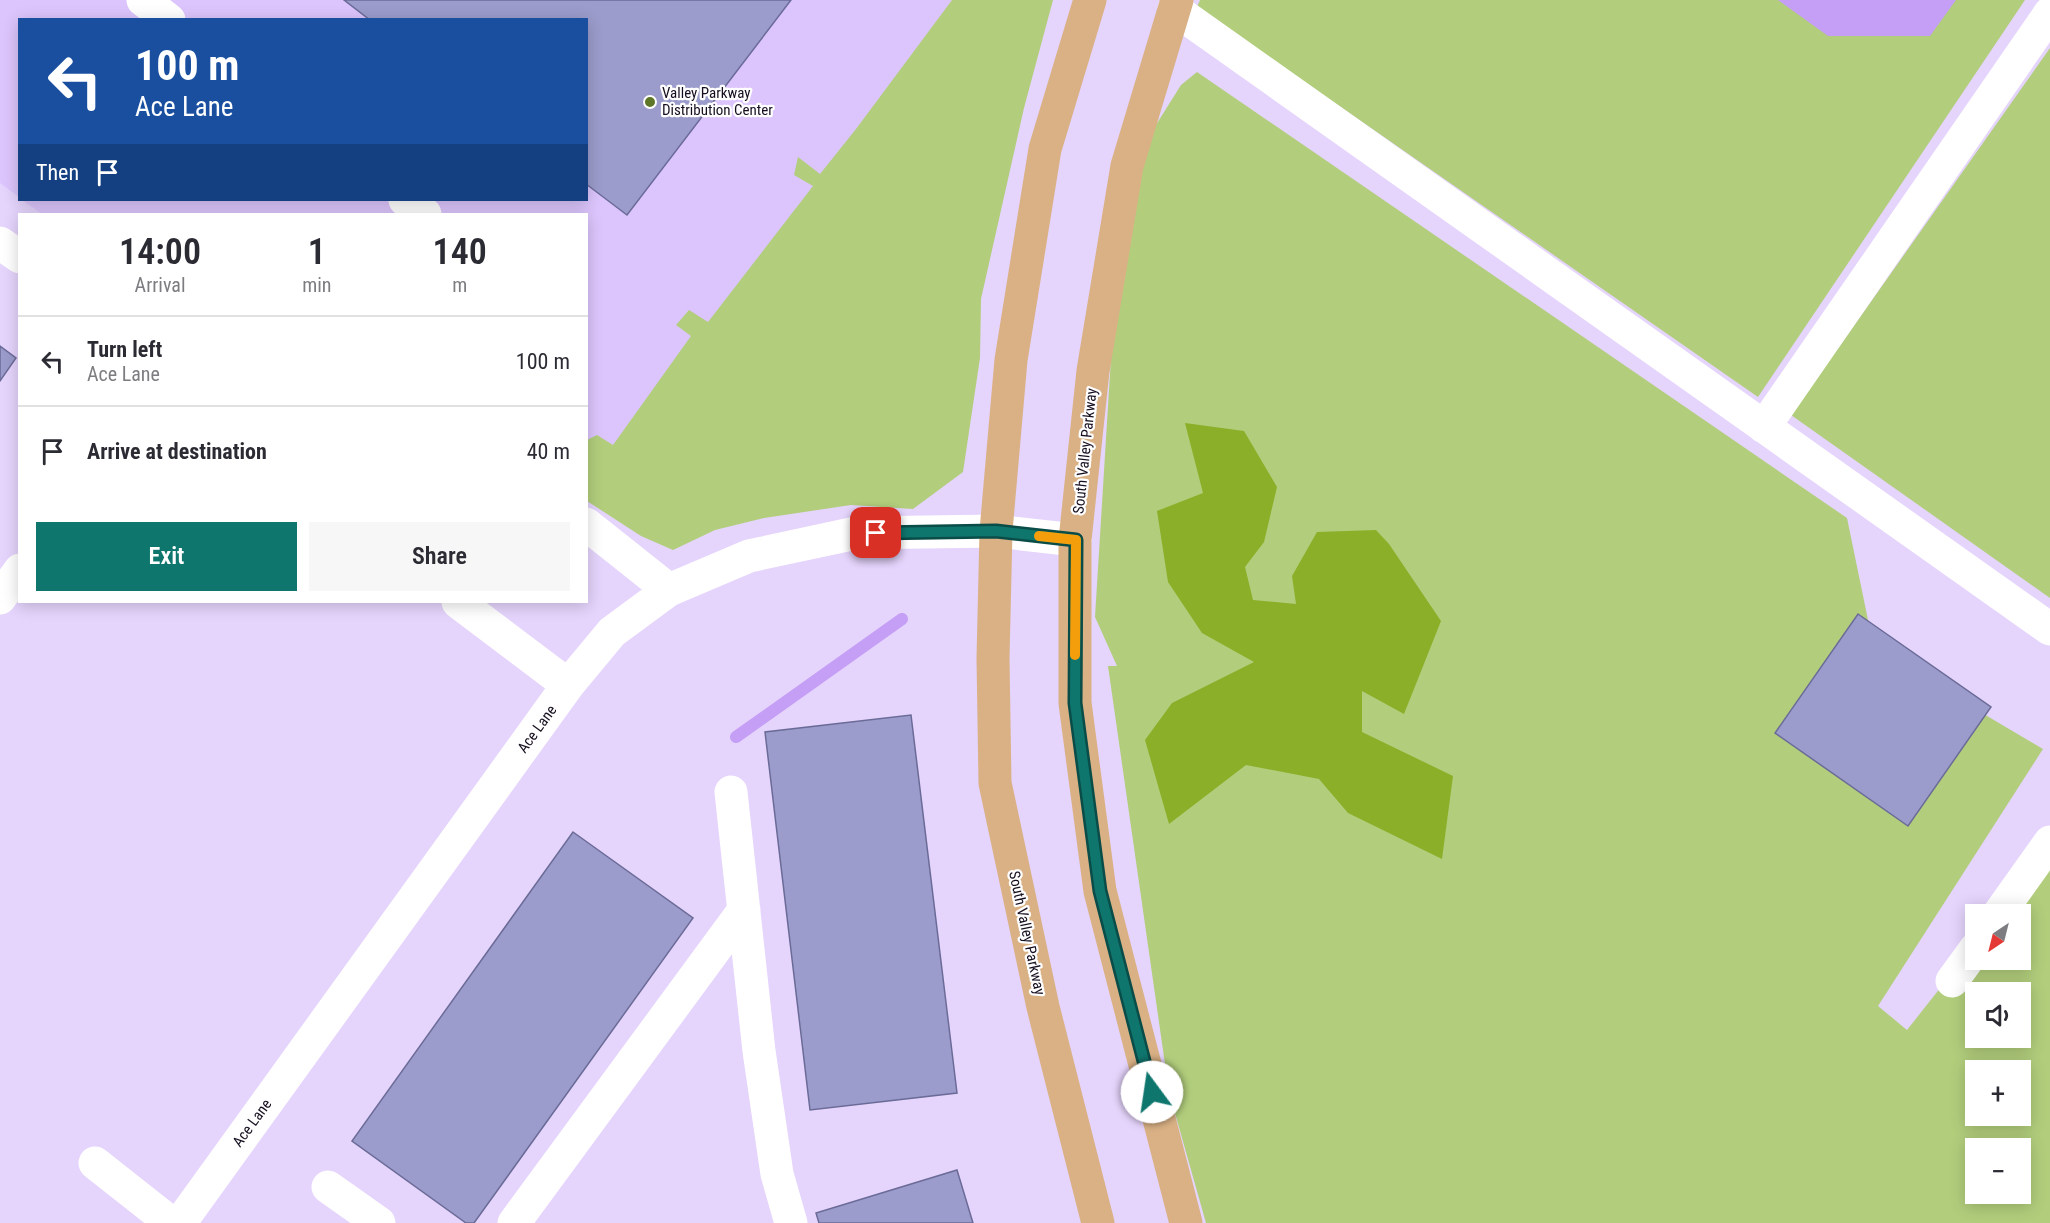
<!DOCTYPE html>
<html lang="en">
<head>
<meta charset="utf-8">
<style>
  :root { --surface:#fff; --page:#f7f7f7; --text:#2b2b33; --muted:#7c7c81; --line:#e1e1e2; --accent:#0f766e }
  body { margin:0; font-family:"Roboto Condensed",sans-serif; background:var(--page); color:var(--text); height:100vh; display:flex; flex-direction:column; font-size:22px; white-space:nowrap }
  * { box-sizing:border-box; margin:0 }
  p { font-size:20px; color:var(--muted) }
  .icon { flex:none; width:33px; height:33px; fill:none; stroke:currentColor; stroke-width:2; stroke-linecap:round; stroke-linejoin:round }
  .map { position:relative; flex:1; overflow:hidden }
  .side { position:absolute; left:18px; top:213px; width:570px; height:390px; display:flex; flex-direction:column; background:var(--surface); border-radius:0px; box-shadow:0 3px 15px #0003 }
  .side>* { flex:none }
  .banner { position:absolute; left:18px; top:18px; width:570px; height:183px; border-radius:0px; box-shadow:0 3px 15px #0003; background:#1a4fa0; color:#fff; overflow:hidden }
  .needle { width:39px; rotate:215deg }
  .buttons { position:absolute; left:1965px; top:904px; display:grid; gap:12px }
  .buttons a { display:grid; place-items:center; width:66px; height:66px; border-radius:0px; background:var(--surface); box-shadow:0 3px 15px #0003; font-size:30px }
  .pin { position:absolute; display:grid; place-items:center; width:51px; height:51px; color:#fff; margin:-26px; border-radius:12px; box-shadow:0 3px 9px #0006 }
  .me { position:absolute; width:66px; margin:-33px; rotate:346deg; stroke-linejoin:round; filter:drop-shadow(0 0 4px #0008) }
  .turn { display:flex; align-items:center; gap:21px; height:126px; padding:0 18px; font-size:27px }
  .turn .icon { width:78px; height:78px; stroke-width:2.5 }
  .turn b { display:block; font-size:42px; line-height:51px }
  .then { display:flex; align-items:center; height:57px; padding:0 18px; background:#0003; gap:12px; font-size:22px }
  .eta { display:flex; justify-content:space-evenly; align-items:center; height:102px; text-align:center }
  .eta b { font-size:36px; font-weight:600; line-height:42px }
  .cta { display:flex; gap:12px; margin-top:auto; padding:12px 18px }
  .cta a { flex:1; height:69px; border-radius:0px; background:var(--accent); color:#fff; font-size:24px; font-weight:600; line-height:69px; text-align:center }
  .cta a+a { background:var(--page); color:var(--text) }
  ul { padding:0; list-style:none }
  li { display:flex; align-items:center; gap:18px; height:90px; padding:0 18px; border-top:2px solid var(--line) }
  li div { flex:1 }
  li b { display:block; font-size:22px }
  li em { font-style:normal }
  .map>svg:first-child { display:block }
  .built { fill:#dcc5fc }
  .green { fill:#b2ce7c; fill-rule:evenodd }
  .forest { fill:#8baf29 }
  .water { fill:#c59ef5 }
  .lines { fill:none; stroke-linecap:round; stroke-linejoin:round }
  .stream { stroke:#c59ef5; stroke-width:12 }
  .building { fill:#9c9ccc; stroke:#6b6b98; stroke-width:1.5 }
  .minor { stroke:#fff; stroke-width:33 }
  .major { stroke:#dab185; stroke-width:33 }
  .route-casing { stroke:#0a4d48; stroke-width:15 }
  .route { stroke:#0f766e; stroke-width:10 }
  .slow { stroke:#f59e0b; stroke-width:10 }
  .poi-dot { fill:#5e7627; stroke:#fefefe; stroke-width:2 }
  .labels { text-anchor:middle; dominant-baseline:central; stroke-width:4.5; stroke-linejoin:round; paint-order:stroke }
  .poi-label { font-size:15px; fill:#160e1f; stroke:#fefefe; text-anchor:start }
  .street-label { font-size:15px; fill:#160e1f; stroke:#fefefe }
</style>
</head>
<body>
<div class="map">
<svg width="2050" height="1223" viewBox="0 0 2050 1223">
  <rect width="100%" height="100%" fill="#e5d4fc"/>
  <path class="built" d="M 0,0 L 964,0 L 587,505 L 586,214 L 42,214 L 22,200 L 586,200 L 586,20 L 20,20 L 19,197 L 0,183 Z"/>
  <path class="green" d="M 952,0 L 1053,0 L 1024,108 L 981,299 L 980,358 L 963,472 L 913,509 L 851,505 L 764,518 L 715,530 L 673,550 L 641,536 L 587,501 L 587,440 L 597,435 L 613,445 L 691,336 L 676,325 L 689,310 L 708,322 L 813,186 L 794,175 L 798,157 L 820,174 L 856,129 Z
    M 1200,0 L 2025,0 L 1758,397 L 1197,7 Z
    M 2050,48 L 2050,598 L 1791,415 Z
    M 1197,72 L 1847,518 L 1874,649 L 2043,749 L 1878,1006 L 1907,1030 L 1975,944 L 1976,960 L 2020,960 L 2020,915 L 1999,915 L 2050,850 L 2050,1223 L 1206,1223 L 1169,1092 L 1108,666 L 1117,666 L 1095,617 L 1114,309 L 1149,136 L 1181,85 ZM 1976,993 L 2020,993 L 2020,1038 L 1976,1038 ZM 1976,1071 L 2020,1071 L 2020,1116 L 1976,1116 ZM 1976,1149 L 2020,1149 L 2020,1194 L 1976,1194 Z"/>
  <path class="forest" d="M 1185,423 L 1244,431 L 1277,487 L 1264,542 L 1245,567 L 1253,600 L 1296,604 L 1292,576 L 1317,532 L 1376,530 L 1389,544 L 1441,621 L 1404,714 L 1362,691 L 1362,732 L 1453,776 L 1442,859 L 1348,813 L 1319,779 L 1246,765 L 1169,824 L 1145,740 L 1172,703 L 1254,662 L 1202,633 L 1168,582 L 1157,511 L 1203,493 Z"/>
  <path class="water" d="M 1778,0 L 1956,0 L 1930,36 L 1828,36 Z"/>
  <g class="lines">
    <path class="stream" d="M 736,737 L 902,619"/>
  </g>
  <path class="building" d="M 344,0 L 791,0 L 627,215 L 586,184 L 586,20 L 370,20 Z
    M 0,346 L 16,358 L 0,381 Z
    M 1858,614 L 1991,707 L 1908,826 L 1775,733 Z
    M 911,715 L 957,1093 L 810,1110 L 765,732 Z
    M 573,832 L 693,918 L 474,1223 L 466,1223 L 352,1141 Z
    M 957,1170 L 973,1223 L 819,1223 L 816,1213 Z"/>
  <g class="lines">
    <path class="minor" d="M 143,0 L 169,20
      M 1174,9 L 2050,629
      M 405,200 L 425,214
      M 0,243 L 20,257
      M 1764,427 L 2050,13
      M 586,524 L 669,590
      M 0,598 L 20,570
      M 458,602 L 568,685
      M 731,792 L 759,1051 L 777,1174 L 791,1223
      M 1998,915 L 2050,842
      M 1952,981 L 1976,948
      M 95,1163 L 171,1223
      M 328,1187 L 379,1223
      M 180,1223 L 568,685 L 612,632 L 669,590 L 749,556 L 856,533 L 996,531 L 1075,540
      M 514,1223 L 744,910"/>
    <path class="major" d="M 1090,0 L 1045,149 L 1011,360 L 996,531 L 993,658 L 995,783 L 1043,1007 L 1098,1223
      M 1177,0 L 1127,166 L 1093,371 L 1075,540 L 1075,703 L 1100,891 L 1186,1223"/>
  </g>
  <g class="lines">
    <defs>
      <path id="route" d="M 876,533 L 996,531 L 1076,540 L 1075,703 L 1100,891 L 1152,1092"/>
    </defs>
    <use href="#route" class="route-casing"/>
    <use href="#route" class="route"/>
    <path class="slow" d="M 1039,536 L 1076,540 L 1075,655"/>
  </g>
  <circle class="poi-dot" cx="650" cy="102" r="6"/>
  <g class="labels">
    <g class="poi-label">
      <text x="662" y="93">Valley Parkway<tspan x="662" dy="17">Distribution Center</tspan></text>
    </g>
    <g class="street-label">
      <text transform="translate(1085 451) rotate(-84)">South Valley Parkway</text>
      <text transform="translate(537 729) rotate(-54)">Ace Lane</text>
      <text transform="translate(1027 933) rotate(78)">South Valley Parkway</text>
      <text transform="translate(252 1123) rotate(-54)">Ace Lane</text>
    </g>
  </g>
</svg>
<div class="buttons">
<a><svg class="needle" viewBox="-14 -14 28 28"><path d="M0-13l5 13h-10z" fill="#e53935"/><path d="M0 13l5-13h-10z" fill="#7c7c81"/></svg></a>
<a><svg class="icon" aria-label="sound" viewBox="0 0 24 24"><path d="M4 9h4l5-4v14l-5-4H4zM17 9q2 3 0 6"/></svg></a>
<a>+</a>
<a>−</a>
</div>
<div class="pin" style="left:876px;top:533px;background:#d93025"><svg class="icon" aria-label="arrive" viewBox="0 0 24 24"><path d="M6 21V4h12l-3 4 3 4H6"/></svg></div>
<svg class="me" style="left:1152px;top:1092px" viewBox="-20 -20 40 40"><circle r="19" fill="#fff"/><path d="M0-13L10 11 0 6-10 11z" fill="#0f766e"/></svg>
<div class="banner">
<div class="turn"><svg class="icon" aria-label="left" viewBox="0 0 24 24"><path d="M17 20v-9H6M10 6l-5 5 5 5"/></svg><div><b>100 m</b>Ace Lane</div></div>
<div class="then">Then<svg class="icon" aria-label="arrive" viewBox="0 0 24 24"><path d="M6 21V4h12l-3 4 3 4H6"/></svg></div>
</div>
<section class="side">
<div class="eta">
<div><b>14:00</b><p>Arrival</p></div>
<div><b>1</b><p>min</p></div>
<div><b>140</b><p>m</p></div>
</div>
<ul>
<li><svg class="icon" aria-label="left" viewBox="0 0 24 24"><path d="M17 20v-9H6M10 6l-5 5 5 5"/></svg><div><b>Turn left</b><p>Ace Lane</p></div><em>100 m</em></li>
<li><svg class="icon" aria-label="arrive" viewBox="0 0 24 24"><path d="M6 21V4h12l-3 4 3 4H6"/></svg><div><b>Arrive at destination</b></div><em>40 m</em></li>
</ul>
<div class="cta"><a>Exit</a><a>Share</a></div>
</section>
</div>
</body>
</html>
